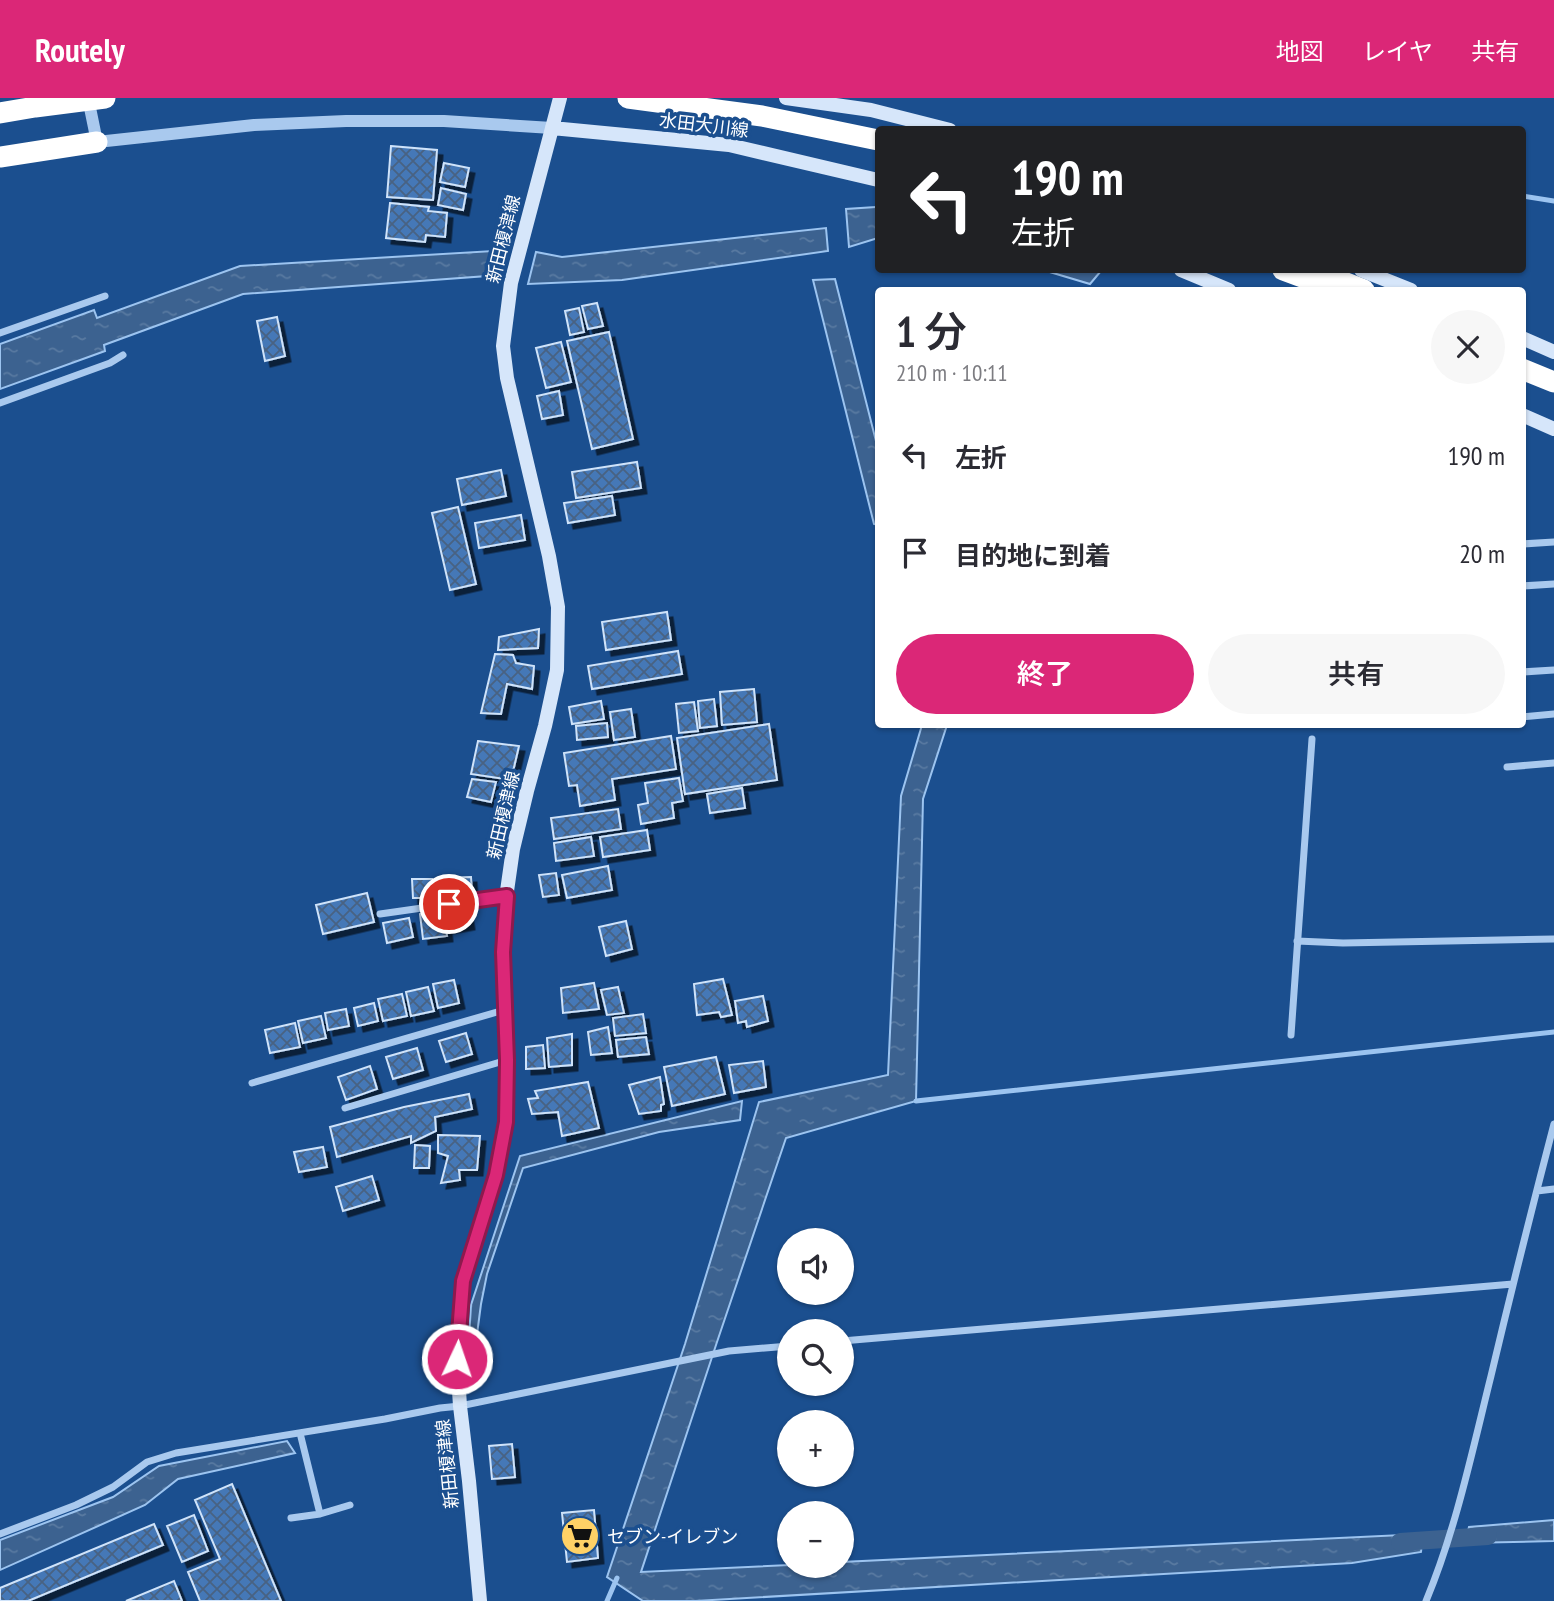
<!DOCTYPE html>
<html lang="ja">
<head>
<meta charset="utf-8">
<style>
  :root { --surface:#fff; --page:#f7f7f7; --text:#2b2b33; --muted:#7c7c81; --accent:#db2777 }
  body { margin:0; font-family:"PT Sans Narrow","Noto Sans JP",sans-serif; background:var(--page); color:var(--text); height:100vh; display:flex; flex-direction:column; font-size:26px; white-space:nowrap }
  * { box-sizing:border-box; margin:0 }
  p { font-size:23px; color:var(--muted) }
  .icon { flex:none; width:38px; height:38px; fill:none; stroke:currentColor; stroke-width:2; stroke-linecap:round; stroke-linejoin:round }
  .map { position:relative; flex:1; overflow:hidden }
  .side { position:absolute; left:875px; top:189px; width:651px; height:441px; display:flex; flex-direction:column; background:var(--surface); border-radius:7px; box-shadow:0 2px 5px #0004 }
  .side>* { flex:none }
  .top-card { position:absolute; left:875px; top:28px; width:651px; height:147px; border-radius:7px; box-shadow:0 2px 5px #0004; background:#202124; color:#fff; overflow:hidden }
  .fabs { position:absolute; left:777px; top:1130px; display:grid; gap:14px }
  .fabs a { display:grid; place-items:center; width:77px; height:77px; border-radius:50%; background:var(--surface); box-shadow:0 2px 5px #0004; font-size:35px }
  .pin { position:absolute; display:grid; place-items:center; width:60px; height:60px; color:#fff; margin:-30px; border:4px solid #fff; border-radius:50%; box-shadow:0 2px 7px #0007 }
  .me { position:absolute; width:77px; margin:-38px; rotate:3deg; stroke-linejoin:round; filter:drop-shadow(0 0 5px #0008) }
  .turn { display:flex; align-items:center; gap:24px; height:147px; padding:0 21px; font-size:32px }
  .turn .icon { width:91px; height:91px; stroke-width:2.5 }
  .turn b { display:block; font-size:49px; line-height:60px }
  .round { display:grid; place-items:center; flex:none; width:74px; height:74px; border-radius:37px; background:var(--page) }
  .summary { display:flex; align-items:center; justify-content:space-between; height:119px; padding:0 21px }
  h1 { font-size:42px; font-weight:600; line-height:52px }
  .action { display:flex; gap:14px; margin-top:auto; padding:14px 21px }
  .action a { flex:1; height:80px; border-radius:42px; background:var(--accent); color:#fff; font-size:28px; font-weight:600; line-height:80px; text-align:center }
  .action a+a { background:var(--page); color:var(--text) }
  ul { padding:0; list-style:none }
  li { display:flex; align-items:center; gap:21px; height:98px; padding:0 21px }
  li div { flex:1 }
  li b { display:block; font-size:26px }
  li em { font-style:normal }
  header { display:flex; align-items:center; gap:42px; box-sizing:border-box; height:98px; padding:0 35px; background:var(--accent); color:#fff }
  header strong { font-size:33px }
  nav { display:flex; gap:38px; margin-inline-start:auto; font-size:24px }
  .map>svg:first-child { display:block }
  .water { fill:url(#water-ripples); stroke:#9cc4f0; stroke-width:2 }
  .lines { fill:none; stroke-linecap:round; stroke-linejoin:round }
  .stream { stroke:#9cc4f0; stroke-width:5 }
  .canal { stroke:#3c6290; stroke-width:18 }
  .building { fill:url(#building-cross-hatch); stroke:#cfe3fa; stroke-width:2; filter:url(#shadow) }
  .minor { stroke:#a9c9ee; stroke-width:7 }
  .tertiary { stroke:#a9c9ee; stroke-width:12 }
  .secondary { stroke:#d6e6fa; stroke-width:14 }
  .motorway { stroke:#fff; stroke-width:21 }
  .motorway-bridge { stroke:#fff; stroke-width:21 }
  .route-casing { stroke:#8e194d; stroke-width:18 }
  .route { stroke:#db2777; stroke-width:12 }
  .labels { text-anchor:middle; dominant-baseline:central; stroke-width:7; stroke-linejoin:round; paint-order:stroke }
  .street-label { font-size:18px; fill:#fff; stroke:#1b4f8f }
  .poi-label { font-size:18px; fill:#fff; stroke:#1b4f8f; text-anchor:start }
</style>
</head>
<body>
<header>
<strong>Routely</strong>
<nav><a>地図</a><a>レイヤ</a><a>共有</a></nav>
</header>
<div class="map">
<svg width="1554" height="1503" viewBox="0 0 1554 1503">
  <defs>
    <pattern id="water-ripples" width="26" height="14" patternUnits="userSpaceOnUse" patternTransform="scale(1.75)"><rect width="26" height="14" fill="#3c6290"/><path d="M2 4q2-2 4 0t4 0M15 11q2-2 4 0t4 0" fill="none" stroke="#597aa1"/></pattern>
    <pattern id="building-cross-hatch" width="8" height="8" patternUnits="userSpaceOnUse" patternTransform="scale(1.75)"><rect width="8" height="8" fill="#4478b7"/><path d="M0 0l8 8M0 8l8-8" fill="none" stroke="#486282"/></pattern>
    <filter id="shadow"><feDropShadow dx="5.5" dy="5.5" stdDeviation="0" flood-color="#0009"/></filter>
  </defs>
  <rect width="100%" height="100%" fill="#1b4f8f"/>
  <path class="water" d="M 876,109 L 878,109 L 878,140 L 849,149 L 846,111 Z
    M 826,130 L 828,153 L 622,182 L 528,186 L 536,154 L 562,159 Z
    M 493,153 L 487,178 L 243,196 L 104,247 L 105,253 L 0,291 L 0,246 L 94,212 L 97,220 L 240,168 Z
    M 1043,172 L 1095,172 L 1101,173 L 1090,186 Z
    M 835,181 L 878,351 L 878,427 L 874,426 L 813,182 Z
    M 922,627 L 947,627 L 923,701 L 916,1003 L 786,1040 L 717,1244 L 641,1474 L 789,1467 L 789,1468 L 842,1468 L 842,1464 L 1423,1436 L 1421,1454 L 1352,1465 L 695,1503 L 643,1503 L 607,1479 L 685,1246 L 759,1004 L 888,977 L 901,698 Z
    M 742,1003 L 740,1022 L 659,1034 L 523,1070 L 487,1176 L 481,1206 L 476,1244 L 469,1241 L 471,1207 L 520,1058 Z
    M 287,1343 L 295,1355 L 178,1381 L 145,1407 L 0,1472 L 0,1442 L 113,1399 L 159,1368 Z
    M 1554,1422 L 1554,1443 L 1465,1445 L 1469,1429 Z"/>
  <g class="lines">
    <path class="stream" d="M 1522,98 L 1554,103
      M 916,1003 L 1554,934
      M 607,1503 L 617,1480"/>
    <path class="canal" d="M 1400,1444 L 1488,1438"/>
  </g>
  <path class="building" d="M 391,48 L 437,52 L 433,102 L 387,99 Z
    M 444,65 L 469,70 L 465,89 L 440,84 Z
    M 441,90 L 466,96 L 463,112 L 438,107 Z
    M 390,105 L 429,109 L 428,113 L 447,115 L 445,139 L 426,137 L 425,144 L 386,140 Z
    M 597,205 L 603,228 L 588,231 L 582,208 Z
    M 579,210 L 584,234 L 570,237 L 565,213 Z
    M 277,219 L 285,258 L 265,263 L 257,223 Z
    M 609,234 L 633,341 L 592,351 L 567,243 Z
    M 561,244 L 571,284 L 546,290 L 536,250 Z
    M 559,293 L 563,317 L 542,321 L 537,298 Z
    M 637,364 L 641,390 L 576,400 L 572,374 Z
    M 501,372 L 506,398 L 462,407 L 457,381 Z
    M 612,398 L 615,417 L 568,425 L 564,405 Z
    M 458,409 L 476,486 L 450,492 L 432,415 Z
    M 521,417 L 525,442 L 479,450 L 475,425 Z
    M 667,514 L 671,542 L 606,552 L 602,524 Z
    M 539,531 L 538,550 L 498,552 L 499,539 Z
    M 678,553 L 682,576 L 592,591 L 588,568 Z
    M 495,556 L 513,557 L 516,565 L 534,568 L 532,591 L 507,586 L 501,616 L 481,615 Z
    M 754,591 L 757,624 L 722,627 L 720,594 Z
    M 714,601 L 717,628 L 700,630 L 698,603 Z
    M 601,603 L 604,621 L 572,626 L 569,609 Z
    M 694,604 L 698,633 L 679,635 L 676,606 Z
    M 631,611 L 635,639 L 614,642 L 610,614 Z
    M 607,625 L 608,639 L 577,642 L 576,628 Z
    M 769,626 L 777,682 L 685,696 L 677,640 Z
    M 671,638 L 676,671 L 612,681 L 615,702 L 580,708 L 577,687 L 569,688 L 564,655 Z
    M 478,643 L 519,648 L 511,682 L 471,676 Z
    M 679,680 L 683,703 L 672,705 L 674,720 L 641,726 L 638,707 L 648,705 L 645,685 Z
    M 472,681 L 496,684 L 491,704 L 467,699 Z
    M 742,690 L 745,710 L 710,715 L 707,696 Z
    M 618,711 L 621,731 L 554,741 L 551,720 Z
    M 647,732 L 650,752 L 603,759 L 600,739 Z
    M 591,739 L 594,758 L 556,763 L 554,745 Z
    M 608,768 L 612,792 L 567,800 L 562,777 Z
    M 556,775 L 559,797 L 543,799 L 539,777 Z
    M 471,779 L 472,795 L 439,796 L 438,780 Z
    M 412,781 L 432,781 L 433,800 L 413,800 Z
    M 367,795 L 374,824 L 323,836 L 316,807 Z
    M 466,809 L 469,826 L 446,830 L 447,838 L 423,841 L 420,816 Z
    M 409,820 L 413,839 L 387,845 L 383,825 Z
    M 626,823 L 632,851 L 606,858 L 599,829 Z
    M 723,881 L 732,917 L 721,919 L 719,914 L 697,917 L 694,886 Z
    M 454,882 L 459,905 L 438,910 L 433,886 Z
    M 594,885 L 599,911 L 563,915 L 561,890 Z
    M 428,889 L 434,913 L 411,918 L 406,894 Z
    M 618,889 L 624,915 L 607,917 L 601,892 Z
    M 402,896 L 407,918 L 383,923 L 378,901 Z
    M 763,898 L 768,923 L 747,929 L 746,923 L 738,925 L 735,903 Z
    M 374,905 L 378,923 L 358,928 L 354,910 Z
    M 346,911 L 349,928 L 328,932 L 325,915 Z
    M 643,916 L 646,935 L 615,938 L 613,920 Z
    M 321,918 L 326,940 L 303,945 L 298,923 Z
    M 295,925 L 300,949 L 270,955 L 265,932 Z
    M 608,929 L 612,955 L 591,957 L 588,934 Z
    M 466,935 L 472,956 L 446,964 L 439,943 Z
    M 572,936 L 572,967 L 549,969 L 547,940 Z
    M 646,939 L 649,956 L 618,959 L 616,942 Z
    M 543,947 L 545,970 L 526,971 L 526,949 Z
    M 417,950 L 423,972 L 393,981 L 386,959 Z
    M 716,959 L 725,996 L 672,1008 L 664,969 Z
    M 763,963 L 766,989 L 734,995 L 729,967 Z
    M 370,968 L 377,991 L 346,1002 L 338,979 Z
    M 660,979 L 664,1006 L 661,1007 L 661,1013 L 639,1016 L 629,987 Z
    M 588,984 L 599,1030 L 562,1038 L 558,1014 L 532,1016 L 528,1001 L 538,1000 L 535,993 Z
    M 469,996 L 472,1011 L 435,1019 L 436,1033 L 411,1045 L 411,1038 L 337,1059 L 330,1029 L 404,1009 Z
    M 438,1037 L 480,1038 L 477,1072 L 459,1072 L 460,1082 L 441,1085 L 448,1058 L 438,1055 Z
    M 415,1047 L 430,1048 L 429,1070 L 414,1070 Z
    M 323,1049 L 327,1069 L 299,1074 L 294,1054 Z
    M 372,1078 L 379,1102 L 343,1113 L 336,1089 Z
    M 512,1346 L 515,1379 L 492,1381 L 489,1348 Z
    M 232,1386 L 281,1503 L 200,1503 L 188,1474 L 220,1461 L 195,1402 Z
    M 594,1412 L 598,1460 L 567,1464 L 562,1415 Z
    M 194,1417 L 208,1453 L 182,1464 L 167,1428 Z
    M 154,1426 L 163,1447 L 28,1503 L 0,1503 L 0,1490 Z
    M 174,1483 L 182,1503 L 126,1503 Z"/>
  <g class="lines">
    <path class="minor" d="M 0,235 L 105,198
      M 0,305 L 110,265 L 123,257
      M 1522,446 L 1554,444
      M 1522,488 L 1554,486
      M 1522,574 L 1554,572
      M 1522,619 L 1554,616
      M 1507,669 L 1554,665
      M 380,816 L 506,798
      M 1297,843 L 1343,845 L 1554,841
      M 1291,937 L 1312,641
      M 252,985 L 504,912
      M 345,1010 L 507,962
      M 1537,1093 L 1554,1091
      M 842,1243 L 1513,1186
      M 300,1335 L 320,1416 L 350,1407
      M 291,1420 L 320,1416
      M 0,1436 L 76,1407 L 113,1389 L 147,1364 L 176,1355 L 385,1321 L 440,1310 L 460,1308 L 729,1253 L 789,1248
      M 1426,1503 C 1456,1431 1472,1354 1491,1278 C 1511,1194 1532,1110 1554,1026"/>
    <path class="tertiary" d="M 88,0 L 97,44
      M 97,44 L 254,27 L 346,23 L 444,23 L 552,30"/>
    <path class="secondary" d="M 786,0 L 871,12 L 950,32
      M 552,30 L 729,47 L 878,82
      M 1181,172 L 1229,192
      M 1361,172 L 1411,192
      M 1522,240 L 1554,254
      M 1522,317 L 1554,331
      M 480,1503 L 469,1383 L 460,1308 L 457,1261 L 458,1232 L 463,1183 L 496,1077 L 506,1024 L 507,962 L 503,854 L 507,793 L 513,751 L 527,693 L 545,628 L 557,572 L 558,509 L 549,458 L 507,280 L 503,248 L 511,185 L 560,0"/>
    <path class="motorway" d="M 628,0 L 762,18 L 878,42
      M 0,59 L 97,44
      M 1283,172 L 1337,192
      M 1326,177 L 1364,192
      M 1522,271 L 1554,284"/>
    <path class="motorway-bridge" d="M 0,15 L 35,9 L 105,0"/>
  </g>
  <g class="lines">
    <defs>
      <path id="route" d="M 449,806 L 507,798 L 503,854 L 507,962 L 506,1024 L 496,1077 L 463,1183 L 457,1261"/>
    </defs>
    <use href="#route" class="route-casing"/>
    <use href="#route" class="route"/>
  </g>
  <defs>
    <symbol id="supermarket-disc" viewBox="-11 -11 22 22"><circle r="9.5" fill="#ffd166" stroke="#1b4f8f"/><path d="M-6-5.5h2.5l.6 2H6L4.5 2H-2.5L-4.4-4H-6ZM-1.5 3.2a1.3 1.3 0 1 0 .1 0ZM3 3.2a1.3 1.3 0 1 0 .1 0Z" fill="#111"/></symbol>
  </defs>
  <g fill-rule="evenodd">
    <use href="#supermarket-disc" x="558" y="1416" width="44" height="44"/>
  </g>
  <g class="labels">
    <g class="street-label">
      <text transform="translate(704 27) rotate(7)">水田大川線</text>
      <text transform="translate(503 141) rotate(-76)">新田榎津線</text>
      <text transform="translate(503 717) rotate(-77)">新田榎津線</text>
      <text transform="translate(447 1366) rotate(-96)">新田榎津線</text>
    </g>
    <g class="poi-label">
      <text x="607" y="1438">セブン-イレブン</text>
    </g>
  </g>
</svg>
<div class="fabs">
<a><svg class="icon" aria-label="sound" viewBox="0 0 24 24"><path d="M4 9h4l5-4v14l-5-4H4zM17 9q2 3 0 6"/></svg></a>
<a><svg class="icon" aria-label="search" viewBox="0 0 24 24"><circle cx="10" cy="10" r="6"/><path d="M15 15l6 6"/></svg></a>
<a>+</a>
<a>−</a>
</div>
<div class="pin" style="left:449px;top:806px;background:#d93025"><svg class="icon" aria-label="arrive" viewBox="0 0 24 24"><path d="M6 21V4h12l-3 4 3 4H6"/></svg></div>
<svg class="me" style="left:457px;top:1261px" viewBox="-20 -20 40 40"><circle r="17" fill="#db2777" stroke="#fff" stroke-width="3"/><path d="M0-11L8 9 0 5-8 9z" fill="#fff"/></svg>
<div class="top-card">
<div class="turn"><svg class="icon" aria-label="left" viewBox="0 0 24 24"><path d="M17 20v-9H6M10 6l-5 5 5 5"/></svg><div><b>190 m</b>左折</div></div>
</div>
<section class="side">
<div class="summary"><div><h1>1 分</h1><p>210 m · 10:11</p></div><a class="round"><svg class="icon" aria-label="close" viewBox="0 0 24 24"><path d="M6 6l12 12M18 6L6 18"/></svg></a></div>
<ul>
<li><svg class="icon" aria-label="left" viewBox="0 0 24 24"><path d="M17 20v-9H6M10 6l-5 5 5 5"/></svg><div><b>左折</b></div><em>190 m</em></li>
<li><svg class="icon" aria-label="arrive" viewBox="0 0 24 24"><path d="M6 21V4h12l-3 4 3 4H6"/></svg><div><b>目的地に到着</b></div><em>20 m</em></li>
</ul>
<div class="action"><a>終了</a><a>共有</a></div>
</section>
</div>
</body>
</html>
